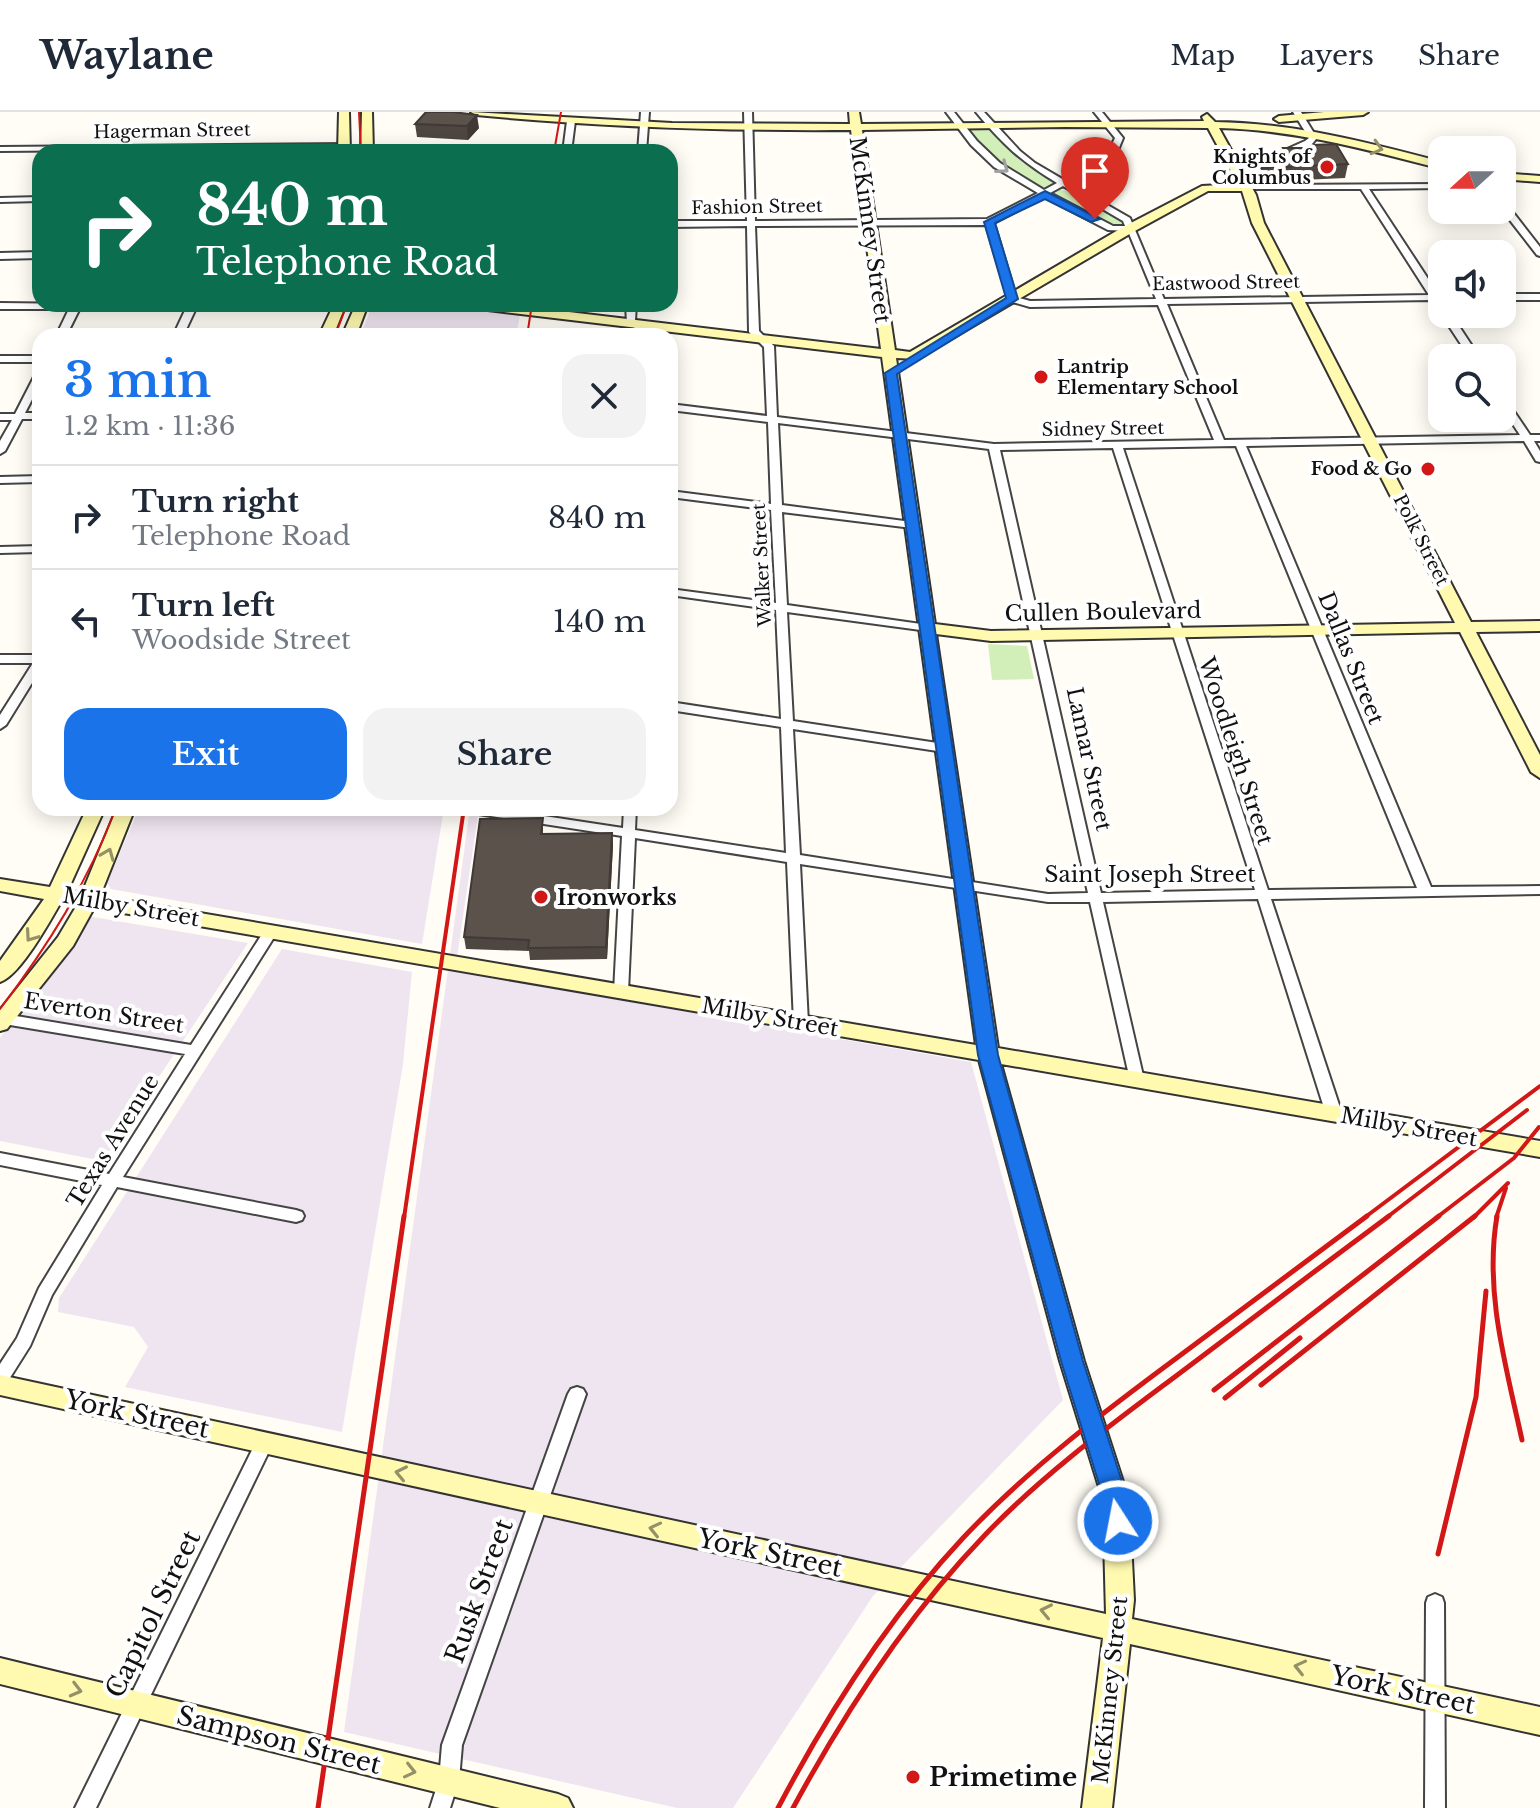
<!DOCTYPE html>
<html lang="en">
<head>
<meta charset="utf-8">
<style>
  :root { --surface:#fff; --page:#f2f2f3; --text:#1f2937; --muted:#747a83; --line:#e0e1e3; --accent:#1a73e8 }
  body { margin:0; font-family:"Libre Baskerville",serif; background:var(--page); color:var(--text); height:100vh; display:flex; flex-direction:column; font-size:30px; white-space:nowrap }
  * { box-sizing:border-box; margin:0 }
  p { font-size:26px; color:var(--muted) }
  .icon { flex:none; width:44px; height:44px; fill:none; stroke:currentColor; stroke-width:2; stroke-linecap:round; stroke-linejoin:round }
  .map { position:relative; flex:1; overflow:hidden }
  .side { position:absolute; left:32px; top:216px; width:646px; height:488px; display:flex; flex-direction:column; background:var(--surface); border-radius:24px; box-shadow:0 4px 20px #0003 }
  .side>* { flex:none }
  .top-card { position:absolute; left:32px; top:32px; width:646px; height:168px; border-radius:24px; box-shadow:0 4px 20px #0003; background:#0b6e4f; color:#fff; overflow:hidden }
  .needle { width:52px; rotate:249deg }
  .fabs { position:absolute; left:1428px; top:24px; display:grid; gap:16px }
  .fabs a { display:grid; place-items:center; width:88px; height:88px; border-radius:16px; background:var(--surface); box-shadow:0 4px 20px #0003; font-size:40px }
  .pin { position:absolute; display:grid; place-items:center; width:68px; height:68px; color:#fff; margin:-82px -34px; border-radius:50% 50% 50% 0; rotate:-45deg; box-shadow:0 0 8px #0007 }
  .pin .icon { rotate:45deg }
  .me { position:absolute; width:88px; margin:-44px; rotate:349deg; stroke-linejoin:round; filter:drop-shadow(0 0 6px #0008) }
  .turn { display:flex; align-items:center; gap:28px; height:168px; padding:0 32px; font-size:36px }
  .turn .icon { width:104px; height:104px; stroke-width:2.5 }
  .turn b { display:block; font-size:56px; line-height:68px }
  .round { display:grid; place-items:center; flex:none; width:84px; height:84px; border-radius:24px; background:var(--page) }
  .overview { display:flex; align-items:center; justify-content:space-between; height:136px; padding:0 32px }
  h1 { font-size:48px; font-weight:600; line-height:60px; color:var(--accent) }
  .cta { display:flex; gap:16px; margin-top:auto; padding:16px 32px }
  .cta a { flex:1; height:92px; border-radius:24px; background:var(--accent); color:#fff; font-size:32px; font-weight:600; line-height:92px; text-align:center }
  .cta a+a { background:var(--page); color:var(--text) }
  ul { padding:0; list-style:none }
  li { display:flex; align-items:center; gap:24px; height:104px; padding:0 32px; border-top:2px solid var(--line) }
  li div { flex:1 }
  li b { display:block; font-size:30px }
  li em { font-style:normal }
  header { display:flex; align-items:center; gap:48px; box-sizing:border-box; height:112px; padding:0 40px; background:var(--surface); border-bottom:2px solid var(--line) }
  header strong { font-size:38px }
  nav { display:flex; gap:44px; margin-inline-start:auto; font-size:28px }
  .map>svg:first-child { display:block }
  .industrial { fill:#efe5f0 }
  .green { fill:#d2efb9 }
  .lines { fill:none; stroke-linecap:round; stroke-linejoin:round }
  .street-casing { stroke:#444; stroke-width:4 }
  .secondary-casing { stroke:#333; stroke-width:4 }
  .street { fill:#fff; fill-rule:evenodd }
  .secondary { fill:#fffab0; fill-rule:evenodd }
  .tram { stroke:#d31717; stroke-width:2 }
  .rail-far2 { stroke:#d31717; stroke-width:2 }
  .rail-far1 { stroke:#d31717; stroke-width:4 }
  .rail { stroke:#d31717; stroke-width:5 }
  .wall { fill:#4e4741 }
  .shaded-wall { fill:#403935 }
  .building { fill:#5b524c; stroke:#403935; stroke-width:2 }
  .oneway { stroke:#949168 }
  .oneway2 { stroke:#a0a0a0 }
  .route { fill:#1a73e8; stroke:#114b97; stroke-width:2 }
  .poi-dot { fill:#d31717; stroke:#fff; stroke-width:3 }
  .labels { text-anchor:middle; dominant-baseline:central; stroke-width:8; stroke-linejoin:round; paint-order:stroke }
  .far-street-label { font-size:18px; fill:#111; stroke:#fff }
  .far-poi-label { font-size:18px; font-weight:bold; fill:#111; stroke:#fff; text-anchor:end }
  .street-label { font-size:22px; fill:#111; stroke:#fff }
  .poi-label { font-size:22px; font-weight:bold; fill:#111; stroke:#fff; text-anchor:start }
  .near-street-label { font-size:26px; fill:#111; stroke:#fff }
  .near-poi-label { font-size:26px; font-weight:bold; fill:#111; stroke:#fff; text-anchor:start }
</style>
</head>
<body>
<header>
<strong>Waylane</strong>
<nav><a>Map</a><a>Layers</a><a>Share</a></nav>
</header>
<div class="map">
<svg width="1540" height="1696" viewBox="0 0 1540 1696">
  <rect width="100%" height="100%" fill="#fffdf5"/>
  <path class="industrial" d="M 373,192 L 411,192 L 520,203 L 516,224 L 360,224 Z
    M 139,696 L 444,696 L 422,832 L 111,777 L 107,771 Z
    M 470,696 L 479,696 L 455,859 L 971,950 L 1063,1288 L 873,1484 L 733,1696 L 677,1696 L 344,1620 Z
    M 87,804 L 248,831 L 103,1049 L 0,1029 L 0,926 Z
    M 282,837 L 412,860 L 403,952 L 342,1320 L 125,1275 L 148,1235 L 134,1215 L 58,1200 L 59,1186 Z"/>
  <path class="green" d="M 971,17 L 990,17 L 1023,51 L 1055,72 L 1041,77 C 1013,61 989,44 969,18 Z
    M 1060,78 L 1069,79 L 1128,114 L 1117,116 L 1057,84 L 1055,81 Z
    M 988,532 L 1027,534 L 1034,567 L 992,568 Z"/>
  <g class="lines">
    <defs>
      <path id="street" d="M 641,0 L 649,0 L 646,40 L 638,40 Z
        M 744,0 L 752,0 L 755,109 L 987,107 L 1038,81 L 994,55 L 971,33 L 946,0 L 954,0 L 977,29 L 1000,51 L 1044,78 L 1057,71 C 1022,50 1002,32 976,0 L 984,0 L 1020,39 L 1035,51 L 1064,68 C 1087,56 1104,52 1115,26 L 1094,0 L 1102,0 L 1123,26 L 1116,43 L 1107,52 L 1069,71 L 1130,106 L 1164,187 L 1429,183 L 1361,77 L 1246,77 L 1242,75 L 1246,73 L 1442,72 L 1442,76 L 1369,77 L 1438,182 L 1442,182 L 1442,199 L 1439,198 L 1432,188 L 1167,192 L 1224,328 L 1520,323 L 1502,296 L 1502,285 L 1505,286 L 1530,323 L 1540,323 L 1540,329 L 1534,329 L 1540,339 L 1540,350 L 1536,349 L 1524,329 L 1246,334 L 1431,775 L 1540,774 L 1540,782 L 1271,787 L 1342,1002 L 1339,1006 L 1329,1006 L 1326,1002 L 1258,787 L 1103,790 L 1144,968 L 1142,972 L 1132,972 L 1130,968 L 1090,790 L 1048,790 L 800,752 L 808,911 L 801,916 L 794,911 L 787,750 L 635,726 L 628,880 L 621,885 L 614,880 L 622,724 L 478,702 L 472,698 L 473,696 L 491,696 L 623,716 L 624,696 L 636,696 L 635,718 L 786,741 L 781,615 L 670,598 L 670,590 L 781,607 L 776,498 L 670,483 L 670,477 L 776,491 L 771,398 L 670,385 L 670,379 L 771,392 L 768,310 L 670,298 L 670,292 L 767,304 L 764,235 L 749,220 L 747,114 L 670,115 L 670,109 L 747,109 ZM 1063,74 L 1123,109 L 1125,114 L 1113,114 L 1050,81 ZM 1044,85 L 1108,118 L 1128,119 L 1156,187 L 1030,189 L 1016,185 L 994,111 ZM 986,113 L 1009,189 L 1030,195 L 1158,193 L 1214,328 L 994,332 L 777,305 L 774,234 L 759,219 L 755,114 ZM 778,311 L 989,337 L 1088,781 L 1048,782 L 800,743 L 793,617 L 944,640 L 950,636 L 944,632 L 793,609 L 787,500 L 928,519 L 934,516 L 928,513 L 787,493 L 782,400 L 912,416 L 917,413 L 912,410 L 782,393 ZM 1236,334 L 1417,776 L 1268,778 L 1123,336 ZM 1113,336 L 1255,778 L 1101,781 L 1000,338 Z
        M 1293,0 L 1301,0 L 1317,26 L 1311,33 L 1260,55 L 1220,57 L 1220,53 L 1223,53 L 1256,51 L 1305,29 L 1309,26 Z
        M 571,7 L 575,9 L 571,40 L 563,40 L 567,9 Z
        M 347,32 L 347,36 L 344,36 L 0,39 L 0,35 Z
        M 40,85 L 40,89 L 0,90 L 0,86 Z
        M 1502,90 L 1505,90 L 1540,135 L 1540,144 L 1537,143 L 1502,98 Z
        M 40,140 L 40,146 L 0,147 L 0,141 Z
        M 1502,182 L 1540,182 L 1540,188 L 1502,188 Z
        M 0,191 L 81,192 L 81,194 L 66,224 L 56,224 L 69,197 L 0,197 Z
        M 188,192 L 198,192 L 183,224 L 173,224 Z
        M 626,192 L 636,192 L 635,209 L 650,216 L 656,224 L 646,224 L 644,220 L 627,212 Z
        M 1441,202 L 1451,202 L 1480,246 L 1470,246 Z
        M 0,244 L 40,244 L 40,250 L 0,250 Z
        M 40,260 L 40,272 L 25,301 L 40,301 L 40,307 L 22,307 L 5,339 L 0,342 L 0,329 L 12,308 L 0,308 L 0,302 L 15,302 L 35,263 Z
        M 40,364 L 40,370 L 0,371 L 0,365 Z
        M 40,434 L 40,440 L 0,441 L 0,435 Z
        M 0,543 L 40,543 L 40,558 L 6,613 L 0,617 L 0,603 L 33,551 L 0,551 Z
        M 271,814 L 278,819 L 123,1065 L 296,1098 L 302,1100 L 304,1104 L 302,1108 L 296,1110 L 117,1075 L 52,1183 L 30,1234 L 6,1272 L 0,1274 L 0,1252 L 17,1226 L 39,1176 L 102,1073 L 0,1053 L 0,1041 L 109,1062 L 185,942 L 4,912 L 0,911 L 0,903 L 4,902 L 191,933 L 266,816 Z
        M 577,1275 L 583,1277 L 586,1282 L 462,1633 L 459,1668 L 450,1696 L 430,1696 L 439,1668 L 442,1633 L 568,1282 L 571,1277 Z
        M 265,1321 L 271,1324 L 274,1329 L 96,1696 L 75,1696 L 259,1324 Z
        M 1435,1482 L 1442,1485 L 1444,1491 L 1445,1696 L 1425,1696 L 1426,1491 L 1428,1485 Z"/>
      <path id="secondary" d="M 339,0 L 349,0 L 350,40 L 338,40 Z
        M 362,0 L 372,0 L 373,40 L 361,40 Z
        M 471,0 L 672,11 L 850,12 L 849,0 L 859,0 L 861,12 L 1204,9 L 1202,5 L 1207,2 L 1215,10 C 1293,11 1367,30 1442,50 L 1442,57 C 1368,38 1296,18 1219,16 L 1256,83 L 1264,111 L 1471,510 L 1540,509 L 1540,519 L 1476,520 L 1540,643 L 1540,666 L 1531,660 L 1460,520 L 991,529 L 936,522 L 998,936 L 1540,1029 L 1540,1045 L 1001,952 L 1084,1249 L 1129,1388 L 1134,1488 L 1132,1507 L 1540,1595 L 1540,1623 L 1130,1532 L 1112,1696 L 1082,1696 L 1103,1526 L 0,1283 L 0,1263 L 1106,1502 L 1103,1388 L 1060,1249 L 979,948 L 94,796 L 73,834 L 7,917 L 0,919 L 0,898 L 58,825 L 77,793 L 61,790 C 50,809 20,864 0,870 L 0,849 L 44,787 L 0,779 L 0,767 L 50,775 L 87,696 L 105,696 L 68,778 L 82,781 L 117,696 L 135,696 L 100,784 L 976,933 L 882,245 L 471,196 L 465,192 L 501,192 L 881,237 L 851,18 C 725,19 601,15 476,3 ZM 1065,15 L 1208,16 L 1238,72 L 1202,74 L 1125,114 L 910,240 L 895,238 L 862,18 ZM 1208,79 L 1242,79 L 1252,111 L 1455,511 L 991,519 L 935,512 L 896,246 L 917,247 L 1133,120 Z
        M 1324,0 L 1368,0 L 1363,3 L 1279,10 L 1274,7 L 1279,4 Z
        M 1502,61 L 1540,64 L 1540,70 L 1502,67 Z
        M 334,192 L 346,192 L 333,224 L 319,224 Z
        M 356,192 L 368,192 L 356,224 L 342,224 Z
        M 0,1546 L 558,1682 L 568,1686 L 573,1696 L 500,1696 L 0,1572 Z"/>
    </defs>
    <use href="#street" class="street-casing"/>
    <use href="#secondary" class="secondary-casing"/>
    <use href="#street" class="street"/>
    <use href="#secondary" class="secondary"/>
    <path class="tram" d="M 359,0 L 361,40
      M 335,224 L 347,192
      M 0,897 C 48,834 88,770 116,696"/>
    <path class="rail-far2" d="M 554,40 L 561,0
      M 527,224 L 532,192"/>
    <path class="rail-far1" d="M 404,1106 L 464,696
      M 1364,1106 L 1540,974
      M 1386,1106 L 1527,998
      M 1436,1106 L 1514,1046 L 1539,1015
      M 1473,1106 L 1508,1071
      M 1496,1106 L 1506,1076"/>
    <path class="rail" d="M 1497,1104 C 1484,1180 1506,1254 1522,1328
      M 1261,1273 L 1475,1104
      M 1214,1278 L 1439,1104
      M 1225,1286 L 1300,1226
      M 1438,1442 L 1476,1285 L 1486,1179
      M 318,1696 L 404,1104
      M 778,1696 C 829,1599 888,1506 963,1426 C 1029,1356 1105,1299 1182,1242 C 1244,1196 1305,1150 1367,1104
      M 793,1696 C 846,1598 907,1504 984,1424 C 1043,1362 1112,1312 1180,1261 C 1250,1208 1319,1156 1389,1104"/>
  </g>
  <path class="wall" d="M 426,0 L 479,16 L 468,28 L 417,25 L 415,12 Z
    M 1314,33 L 1348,52 L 1345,66 L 1259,70 L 1261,56 L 1281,47 L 1283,36 L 1313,36 Z
    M 543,706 L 543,722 L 612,721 L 613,733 L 607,847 L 530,848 L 529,839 L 466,837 L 464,825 Z"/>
  <path class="shaded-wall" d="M 477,3 L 479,16 L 468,28 L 467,14 Z
    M 612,721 L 613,733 L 607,847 L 606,835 Z"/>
  <path class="building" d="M 426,0 L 453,0 L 477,3 L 467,14 L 415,12 Z
    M 1336,32 L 1348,52 L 1261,56 L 1288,44 L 1283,36 L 1316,36 L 1314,33 Z
    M 543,706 L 541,722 L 612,721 L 606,835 L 528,836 L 529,828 L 464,825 L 480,707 Z"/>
  <defs><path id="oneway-chevron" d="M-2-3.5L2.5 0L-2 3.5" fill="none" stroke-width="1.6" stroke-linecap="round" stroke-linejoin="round" transform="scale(2)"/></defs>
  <g class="oneway">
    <use href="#oneway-chevron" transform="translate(1377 36) rotate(16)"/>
    <use href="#oneway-chevron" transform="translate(108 742) rotate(-68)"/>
    <use href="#oneway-chevron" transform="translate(31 824) rotate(125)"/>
    <use href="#oneway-chevron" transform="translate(401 1361) rotate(-168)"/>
    <use href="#oneway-chevron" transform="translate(655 1417) rotate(-167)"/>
    <use href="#oneway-chevron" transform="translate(1046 1499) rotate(-168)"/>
    <use href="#oneway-chevron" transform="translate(1300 1555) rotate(-167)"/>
    <use href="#oneway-chevron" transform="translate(76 1578) rotate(14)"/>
    <use href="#oneway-chevron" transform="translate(410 1659) rotate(13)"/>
  </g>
  <use class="oneway2" href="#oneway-chevron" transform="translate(1003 56) rotate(36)"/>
  <path class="route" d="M 1045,79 L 1100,107 L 1091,110 L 1045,87 L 995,111 L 1018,187 L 897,262 L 998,943 L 1083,1249 L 1128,1388 L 1130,1409 L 1127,1416 L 1118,1419 L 1110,1416 L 1104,1388 L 1061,1249 L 978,943 L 885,261 L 1006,186 L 984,110 Z"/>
  <g class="poi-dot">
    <circle cx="1327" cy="55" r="8"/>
    <circle cx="1041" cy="265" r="8"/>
    <circle cx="1428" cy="357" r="8"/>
    <circle cx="541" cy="785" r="8"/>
    <circle cx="913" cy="1665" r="8"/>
  </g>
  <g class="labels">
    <g class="far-street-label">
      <text transform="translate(172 19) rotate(-1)">Hagerman Street</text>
      <text transform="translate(757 95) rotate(-1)">Fashion Street</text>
      <text transform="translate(1226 171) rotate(-1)">Eastwood Street</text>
      <text transform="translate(1103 317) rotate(-1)">Sidney Street</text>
      <text transform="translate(1421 428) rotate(63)">Polk Street</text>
      <text transform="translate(762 453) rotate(-93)">Walker Street</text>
    </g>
    <g class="far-poi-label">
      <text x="1311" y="45">Knights of<tspan x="1311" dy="21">Columbus</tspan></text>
      <text x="1057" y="255" text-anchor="start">Lantrip<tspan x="1057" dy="21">Elementary School</tspan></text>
      <text x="1412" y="357">Food &amp; Go</text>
    </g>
    <g class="street-label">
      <text transform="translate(870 118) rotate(82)">McKinney Street</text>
      <text transform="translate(1103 500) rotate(-1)">Cullen Boulevard</text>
      <text transform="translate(1351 546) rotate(68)">Dallas Street</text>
      <text transform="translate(1236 639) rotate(72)">Woodleigh Street</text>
      <text transform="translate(1089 647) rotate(78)">Lamar Street</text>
      <text x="1150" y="762">Saint Joseph Street</text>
      <text transform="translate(131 795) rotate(10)">Milby Street</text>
      <text transform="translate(104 901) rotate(9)">Everton Street</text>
      <text transform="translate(770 905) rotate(10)">Milby Street</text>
      <text transform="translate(1409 1015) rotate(10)">Milby Street</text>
      <text transform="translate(113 1029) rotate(-58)">Texas Avenue</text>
      <text transform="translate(1110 1578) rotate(-84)">McKinney Street</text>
    </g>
    <g class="poi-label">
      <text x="557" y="785">Ironworks</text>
    </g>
    <g class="near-street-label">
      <text transform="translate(137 1302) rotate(12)">York Street</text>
      <text transform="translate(770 1441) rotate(12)">York Street</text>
      <text transform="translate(479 1479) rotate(-70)">Rusk Street</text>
      <text transform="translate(153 1502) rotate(-64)">Capitol Street</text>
      <text transform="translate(1403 1578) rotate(12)">York Street</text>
      <text transform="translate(279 1628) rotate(14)">Sampson Street</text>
    </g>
    <g class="near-poi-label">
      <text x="929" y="1665">Primetime</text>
    </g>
  </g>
</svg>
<div class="fabs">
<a><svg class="needle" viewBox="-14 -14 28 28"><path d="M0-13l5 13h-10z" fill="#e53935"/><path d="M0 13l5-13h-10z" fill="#747a83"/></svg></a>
<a><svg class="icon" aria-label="sound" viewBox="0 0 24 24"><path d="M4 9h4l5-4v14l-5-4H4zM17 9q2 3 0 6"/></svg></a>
<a><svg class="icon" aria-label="search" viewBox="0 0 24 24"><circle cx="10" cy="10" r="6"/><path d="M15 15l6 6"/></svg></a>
</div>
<div class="pin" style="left:1095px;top:107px;background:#d93025"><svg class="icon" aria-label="arrive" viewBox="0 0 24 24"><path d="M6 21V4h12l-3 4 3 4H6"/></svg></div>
<svg class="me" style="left:1118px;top:1409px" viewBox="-20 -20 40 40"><circle r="17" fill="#1a73e8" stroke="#fff" stroke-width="3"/><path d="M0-11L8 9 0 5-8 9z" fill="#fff"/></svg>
<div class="top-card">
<div class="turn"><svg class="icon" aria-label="right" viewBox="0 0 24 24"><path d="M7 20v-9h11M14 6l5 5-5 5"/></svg><div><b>840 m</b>Telephone Road</div></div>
</div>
<section class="side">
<div class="overview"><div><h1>3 min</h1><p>1.2 km · 11:36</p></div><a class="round"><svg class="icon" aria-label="close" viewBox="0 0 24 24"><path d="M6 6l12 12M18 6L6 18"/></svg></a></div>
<ul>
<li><svg class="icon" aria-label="right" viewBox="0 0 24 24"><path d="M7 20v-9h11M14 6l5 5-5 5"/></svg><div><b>Turn right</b><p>Telephone Road</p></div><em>840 m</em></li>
<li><svg class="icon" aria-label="left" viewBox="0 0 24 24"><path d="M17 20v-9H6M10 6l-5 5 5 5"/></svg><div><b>Turn left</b><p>Woodside Street</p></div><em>140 m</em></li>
</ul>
<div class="cta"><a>Exit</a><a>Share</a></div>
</section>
</div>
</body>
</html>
